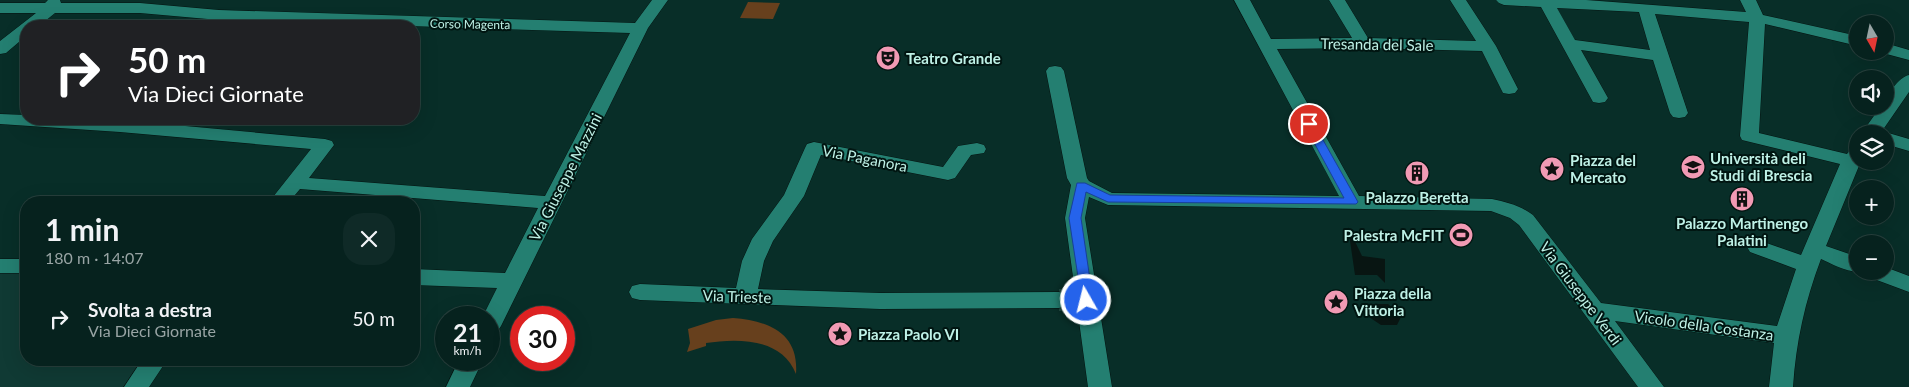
<!DOCTYPE html>
<html lang="it">
<head>
<meta charset="utf-8">
<style>
  :root { --surface:#06221e; --page:#0f2a27; --text:#f1f3f6; --muted:#98a4a4; --line:#273f3c }
  body { margin:0; font-family:Lato,sans-serif; background:var(--page); color:var(--text); height:100vh; display:flex; flex-direction:column; font-size:19px; white-space:nowrap }
  * { box-sizing:border-box; margin:0 }
  p { font-size:16px; color:var(--muted) }
  .icon { flex:none; width:28px; height:28px; fill:none; stroke:currentColor; stroke-width:2; stroke-linecap:round; stroke-linejoin:round }
  .map { position:relative; flex:1; overflow:hidden }
  .drawer { position:absolute; left:20px; top:196px; width:400px; height:170px; display:flex; flex-direction:column; background:var(--surface); border-radius:20px; box-shadow:0 5px 20px #0002,0 0 0 1px var(--line) }
  .drawer>* { flex:none }
  .guide { position:absolute; left:20px; top:20px; width:400px; height:105px; border-radius:20px; box-shadow:0 5px 20px #0002,0 0 0 1px var(--line); background:#202124; color:#fff; overflow:hidden }
  .needle { width:32px; rotate:171deg }
  .tools { position:absolute; left:1849px; top:15px; display:grid; gap:10px }
  .tools a { display:grid; place-items:center; width:45px; height:45px; border-radius:50%; background:var(--surface); box-shadow:0 5px 20px #0002,0 0 0 1px var(--line); font-size:25px }
  .speed { position:absolute; left:435px; top:306px; display:flex; gap:10px; font-size:25px; font-weight:700; text-align:center }
  .speed>* { display:grid; place-content:center; width:65px; height:65px; border-radius:50%; background:var(--surface); box-shadow:0 5px 20px #0002,0 0 0 1px var(--line); line-height:1 }
  .speed small { font-size:12px; font-weight:400 }
  .speed .limit { border:8px solid #d22; background:#fff; color:#111 }
  .pin { position:absolute; display:grid; place-items:center; width:42px; height:42px; color:#fff; margin:-21px; border:2px solid #fff; border-radius:50%; box-shadow:0 1px 5px #0007 }
  .me { position:absolute; width:55px; margin:-28px; rotate:352deg; stroke-linejoin:round; filter:drop-shadow(0 0 4px #0008) }
  .turn { display:flex; align-items:center; gap:18px; height:105px; padding:0 25px; font-size:22px }
  .turn .icon { width:65px; height:65px; stroke-width:2.5 }
  .turn b { display:block; font-size:35px; line-height:42px }
  .round { display:grid; place-items:center; flex:none; width:52px; height:52px; border-radius:20px; background:var(--page) }
  .head { display:flex; align-items:center; justify-content:space-between; height:85px; padding:0 25px }
  h1 { font-size:30px; font-weight:700; line-height:38px }
  ul { padding:0; list-style:none }
  li { display:flex; align-items:center; gap:15px; height:75px; padding:0 25px }
  li div { flex:1 }
  li b { display:block; font-size:19px }
  li em { font-style:normal }
  .map>svg:first-child { display:block }
  .built { fill:#103a34 }
  .green { fill:#67401d }
  .water { fill:#081512 }
  .lines { fill:none; stroke-linecap:round; stroke-linejoin:round }
  .street-tunnel { stroke:#234b44; stroke-width:22; stroke-dasharray:22 11; stroke-linecap:butt }
  .street-casing { stroke:#051310; stroke-width:1 }
  .street { fill:#247f71; fill-rule:evenodd }
  .route { fill:#2563eb; stroke:#184099 }
  .labels { text-anchor:middle; dominant-baseline:central; stroke-width:4; stroke-linejoin:round; paint-order:stroke }
  .far-street-label { font-size:12px; fill:#bef1e6; stroke:#001511 }
  .street-label { font-size:15px; fill:#bef1e6; stroke:#001511 }
  .poi-label { font-size:15px; font-weight:bold; fill:#bef1e6; stroke:#001511; text-anchor:start }
</style>
</head>
<body>
<div class="map">
<svg width="1909" height="387" viewBox="0 0 1909 387">
  <rect width="100%" height="100%" fill="#082e28"/>
  <path class="built" d="M 0,273 L 26,273 L 26,360 L 149,360 L 128,387 L 0,387 Z"/>
  <path class="green" d="M 748,2 L 780,3 L 773,19 L 740,18 Z
    M 733,318 C 769,321 799,333 796,374 C 782,338 738,338 706,343 L 706,346 L 687,352 L 690,343 L 688,329 L 716,320 Z"/>
  <path class="water" d="M 1348,227 L 1362,256 L 1385,259 L 1385,283 L 1377,275 L 1355,275 Z
    M 1371,304 L 1388,304 L 1402,315 L 1397,325 L 1381,325 L 1366,315 Z"/>
  <g class="lines">
    <path class="street-tunnel" d="M 1059,300 L 1075,300"/>
    <defs>
      <path id="street" d="M 48,0 L 60,0 L 61,3 L 140,3 L 219,10 L 635,23 L 652,0 L 668,0 L 648,28 L 501,326 L 497,332 L 489,334 L 489,318 L 482,318 L 497,288 L 414,285 L 414,269 L 505,273 L 538,208 L 300,189 L 289,202 L 269,202 L 311,149 L 120,132 L 0,124 L 0,114 L 26,115 L 26,119 L 120,120 L 325,139 L 332,141 L 334,145 L 309,178 L 545,196 L 630,33 L 219,20 L 140,13 L 55,13 L 39,26 L 26,26 L 26,36 L 6,53 L 0,54 L 0,41 L 36,13 L 0,13 L 0,3 L 45,3 Z
        M 1234,0 L 1250,0 L 1271,39 L 1352,38 L 1329,0 L 1345,0 L 1368,38 L 1476,41 L 1450,0 L 1466,0 L 1496,46 L 1518,89 L 1515,93 L 1509,94 L 1503,93 L 1482,51 L 1363,48 L 1277,49 L 1359,196 L 1492,199 C 1507,202 1521,206 1533,215 L 1601,303 L 1777,326 L 1796,269 L 1750,252 L 1747,247 L 1750,242 L 1758,240 L 1801,255 L 1840,164 L 1742,140 L 1740,136 L 1749,22 L 1655,14 L 1688,113 L 1685,117 L 1679,118 L 1673,117 L 1670,113 L 1653,60 L 1581,50 L 1608,98 L 1605,102 L 1599,103 L 1593,102 L 1541,7 L 1504,5 L 1499,3 L 1496,0 L 1586,0 L 1746,12 L 1740,0 L 1756,0 L 1763,15 L 1858,36 L 1858,46 L 1765,24 L 1759,133 L 1847,154 L 1851,148 L 1858,146 L 1858,161 L 1861,161 L 1826,246 L 1858,257 L 1858,271 L 1862,271 C 1850,274 1832,264 1821,259 C 1805,301 1796,342 1793,387 L 1769,387 L 1774,343 L 1615,321 L 1664,387 L 1638,387 L 1519,225 L 1510,218 L 1491,211 L 1108,205 L 1089,197 L 1085,218 L 1112,387 L 1088,387 L 1065,218 L 1071,185 L 1067,178 L 1046,71 L 1049,67 L 1055,66 L 1061,67 L 1064,71 L 1087,178 L 1089,181 L 1112,193 L 1339,196 ZM 1557,8 L 1639,12 L 1650,50 L 1575,40 Z
        M 1885,43 L 1909,50 L 1909,60 L 1879,52 L 1885,51 Z
        M 1909,75 L 1909,92 L 1880,134 L 1885,132 L 1909,139 L 1909,151 L 1885,144 L 1885,134 L 1861,134 L 1881,106 L 1885,106 C 1885,96 1899,77 1909,75 Z
        M 814,142 L 943,167 L 958,146 L 977,143 L 984,145 L 986,149 L 984,153 L 971,155 L 955,178 L 948,180 L 821,155 L 804,196 L 773,241 L 764,261 L 758,289 L 880,293 L 1059,292 L 1067,294 L 1070,300 L 1067,306 L 1059,308 L 880,309 L 640,300 L 632,298 L 629,292 L 632,286 L 640,284 L 736,288 L 742,261 L 752,239 L 784,195 L 805,148 L 807,144 Z
        M 0,259 L 26,259 L 26,273 L 0,273 Z
        M 1885,267 L 1909,276 L 1909,292 L 1866,276 L 1863,271 L 1885,271 Z
        M 142,360 L 167,360 L 149,387 L 124,387 Z
        M 459,360 L 483,360 L 470,387 L 446,387 Z"/>
    </defs>
    <use href="#street" class="street-casing"/>
    <use href="#street" class="street"/>
  </g>
  <path class="route" d="M 1309,121 L 1314,124 L 1358,202 L 1356,204 L 1108,202 L 1086,192 L 1081,218 L 1093,300 L 1091,303 L 1082,303 L 1069,218 L 1077,183 L 1085,183 L 1110,195 L 1344,198 L 1304,124 Z"/>
  <defs>
    <symbol id="theatre-disc" viewBox="-11 -11 22 22"><circle r="9.5" fill="#f19ab4" stroke="#001511"/><path d="M-5-5.5Q0-4 5-5.5V0Q5 5 0 6Q-5 5-5 0ZM-3.3-2.5H-1v1.5H-3.3ZM1-2.5H3.3v1.5H1ZM-2.8 1Q0 5.5 2.8 1Z" fill="#111"/></symbol>
    <symbol id="university-disc" viewBox="-11 -11 22 22"><circle r="9.5" fill="#f19ab4" stroke="#001511"/><path d="M0-5L7-2L0 1L-7-2ZM-4 1L0 2.5L4 1V4Q0 6-4 4Z" fill="#111"/></symbol>
    <symbol id="sight-disc" viewBox="-11 -11 22 22"><circle r="9.5" fill="#f19ab4" stroke="#001511"/><path d="M0-6L1.8-2.2L6-1.7L2.9 1.2L3.7 5.4L0 3.3L-3.7 5.4L-2.9 1.2L-6-1.7L-1.8-2.2Z" fill="#111"/></symbol>
    <symbol id="building-disc" viewBox="-11 -11 22 22"><circle r="9.5" fill="#f19ab4" stroke="#001511"/><path d="M-4-6H4V6H1V3H-1V6H-4ZM-2.5-4.3h1.7v1.8h-1.7ZM.8-4.3h1.7v1.8H.8ZM-2.5-1h1.7V.8h-1.7ZM.8-1h1.7V.8H.8Z" fill="#111"/></symbol>
    <symbol id="stadium-disc" viewBox="-11 -11 22 22"><circle r="9.5" fill="#f19ab4" stroke="#001511"/><path d="M0-5a6.5 5 0 1 0 0 10a6.5 5 0 1 0 0-10ZM-3.5-1.8h7v3.6h-7Z" fill="#111"/></symbol>
  </defs>
  <g fill-rule="evenodd">
    <use href="#theatre-disc" x="874" y="44" width="28" height="28"/>
    <use href="#university-disc" x="1679" y="153" width="28" height="28"/>
    <use href="#sight-disc" x="1538" y="155" width="28" height="28"/>
    <use href="#building-disc" x="1403" y="159" width="28" height="28"/>
    <use href="#building-disc" x="1728" y="185" width="28" height="28"/>
    <use href="#stadium-disc" x="1447" y="221" width="28" height="28"/>
    <use href="#sight-disc" x="1322" y="288" width="28" height="28"/>
    <use href="#sight-disc" x="826" y="320" width="28" height="28"/>
  </g>
  <g class="labels">
    <g class="far-street-label">
      <text transform="translate(470 24) rotate(1)">Corso Magenta</text>
    </g>
    <g class="street-label">
      <text transform="translate(1377 44) rotate(1)">Tresanda del Sale</text>
      <text transform="translate(865 158) rotate(11)">Via Paganora</text>
      <text transform="translate(565 177) rotate(-63)">Via Giuseppe Mazzini</text>
      <text transform="translate(1581 293) rotate(53)">Via Giuseppe Verdi</text>
      <text transform="translate(737 296) rotate(2)">Via Trieste</text>
      <text transform="translate(1704 325) rotate(8)">Vicolo della Costanza</text>
    </g>
    <g class="poi-label">
      <text x="906" y="58">Teatro Grande</text>
      <text x="1710" y="158">Università deli<tspan x="1710" dy="17">Studi di Brescia</tspan></text>
      <text x="1570" y="160">Piazza del<tspan x="1570" dy="17">Mercato</tspan></text>
      <text x="1417" y="197" text-anchor="middle">Palazzo Beretta</text>
      <text x="1742" y="223" text-anchor="middle">Palazzo Martinengo<tspan x="1742" dy="17">Palatini</tspan></text>
      <text x="1444" y="235" text-anchor="end">Palestra McFIT</text>
      <text x="1354" y="293">Piazza della<tspan x="1354" dy="17">Vittoria</tspan></text>
      <text x="858" y="334">Piazza Paolo VI</text>
    </g>
  </g>
</svg>
<div class="tools">
<a><svg class="needle" viewBox="-14 -14 28 28"><path d="M0-13l5 13h-10z" fill="#e53935"/><path d="M0 13l5-13h-10z" fill="#98a4a4"/></svg></a>
<a><svg class="icon" aria-label="sound" viewBox="0 0 24 24"><path d="M4 9h4l5-4v14l-5-4H4zM17 9q2 3 0 6"/></svg></a>
<a><svg class="icon" aria-label="layers" viewBox="0 0 24 24"><path d="M12 4l9 5-9 5-9-5zM3 14l9 5 9-5"/></svg></a>
<a>+</a>
<a>−</a>
</div>
<div class="speed"><div>21<small>km/h</small></div><div class="limit">30</div></div>
<div class="pin" style="left:1309px;top:124px;background:#d93025"><svg class="icon" aria-label="arrive" viewBox="0 0 24 24"><path d="M6 21V4h12l-3 4 3 4H6"/></svg></div>
<svg class="me" style="left:1086px;top:300px" viewBox="-20 -20 40 40"><circle r="17" fill="#2563eb" stroke="#fff" stroke-width="3"/><path d="M0-11L8 9 0 5-8 9z" fill="#fff"/></svg>
<div class="guide">
<div class="turn"><svg class="icon" aria-label="right" viewBox="0 0 24 24"><path d="M7 20v-9h11M14 6l5 5-5 5"/></svg><div><b>50 m</b>Via Dieci Giornate</div></div>
</div>
<section class="drawer">
<div class="head"><div><h1>1 min</h1><p>180 m · 14:07</p></div><a class="round"><svg class="icon" aria-label="close" viewBox="0 0 24 24"><path d="M6 6l12 12M18 6L6 18"/></svg></a></div>
<ul>
<li><svg class="icon" aria-label="right" viewBox="0 0 24 24"><path d="M7 20v-9h11M14 6l5 5-5 5"/></svg><div><b>Svolta a destra</b><p>Via Dieci Giornate</p></div><em>50 m</em></li>
</ul>
</section>
</div>
</body>
</html>
